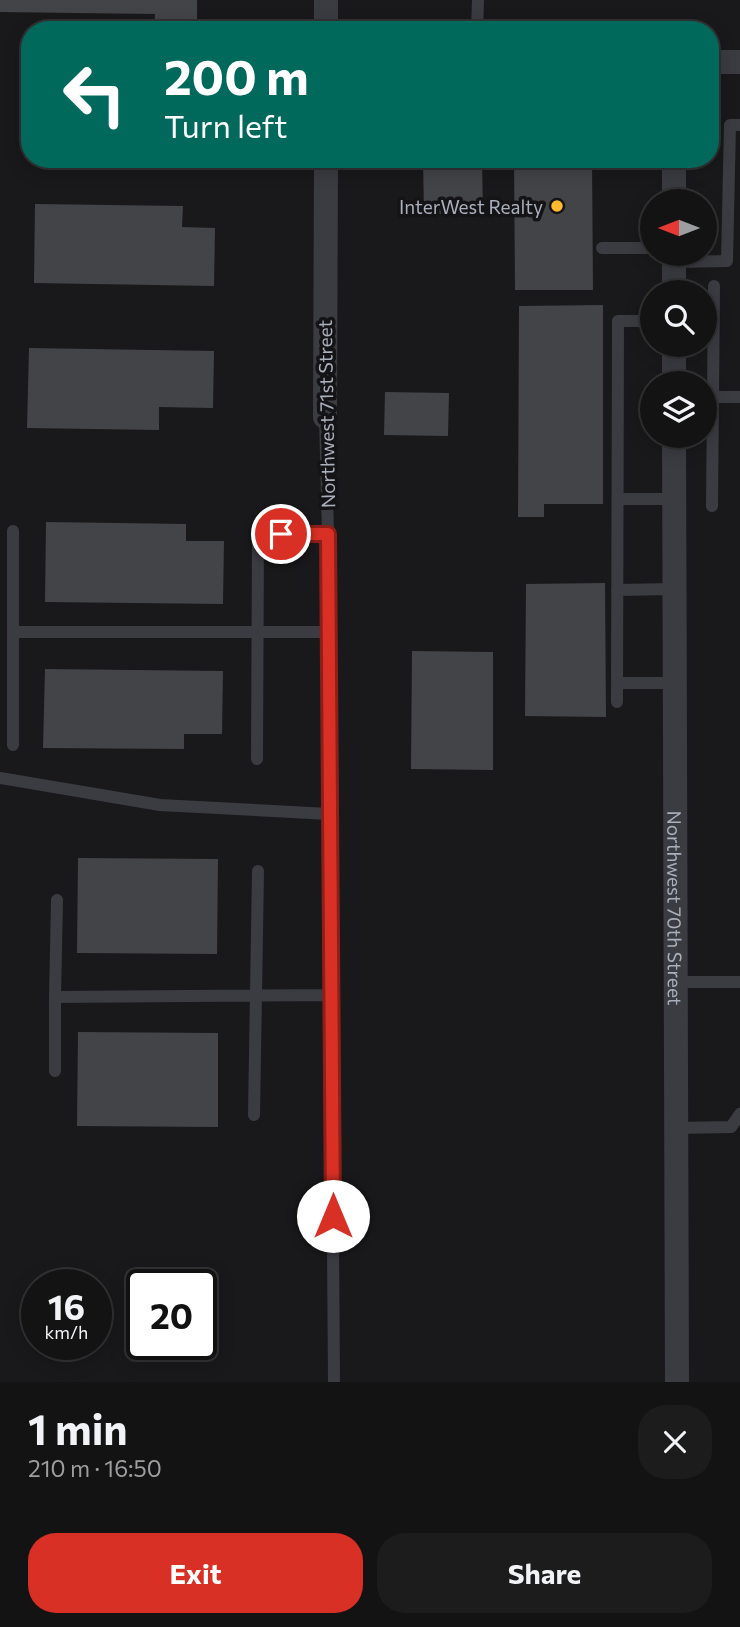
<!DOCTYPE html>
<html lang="en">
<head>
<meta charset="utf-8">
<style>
  :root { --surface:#131314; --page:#1c1c1d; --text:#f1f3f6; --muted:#9d9ea0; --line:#323234; --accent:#d93025 }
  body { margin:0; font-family:Commissioner,sans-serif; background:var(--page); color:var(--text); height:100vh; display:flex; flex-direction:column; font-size:26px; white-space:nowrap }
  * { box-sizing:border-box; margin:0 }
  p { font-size:23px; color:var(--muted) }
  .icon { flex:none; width:38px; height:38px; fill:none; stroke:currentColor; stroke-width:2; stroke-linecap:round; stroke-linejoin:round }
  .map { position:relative; height:1382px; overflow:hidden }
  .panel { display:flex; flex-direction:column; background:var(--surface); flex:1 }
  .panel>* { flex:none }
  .guide { position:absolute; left:21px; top:21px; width:698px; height:147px; border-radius:28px; box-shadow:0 4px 18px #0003,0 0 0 2px var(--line); background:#00695c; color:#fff; overflow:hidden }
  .needle { width:46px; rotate:270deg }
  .tools { position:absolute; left:640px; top:189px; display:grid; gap:14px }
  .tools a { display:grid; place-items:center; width:77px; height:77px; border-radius:50%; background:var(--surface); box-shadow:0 4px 18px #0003,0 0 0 2px var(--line); font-size:35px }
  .speed { position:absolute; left:21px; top:1269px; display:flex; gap:14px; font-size:35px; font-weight:700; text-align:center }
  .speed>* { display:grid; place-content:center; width:91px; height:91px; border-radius:50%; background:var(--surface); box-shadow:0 4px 18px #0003,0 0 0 2px var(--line); line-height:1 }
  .speed small { font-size:18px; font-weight:400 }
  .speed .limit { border:4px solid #111; border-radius:10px; background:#fff; color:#111 }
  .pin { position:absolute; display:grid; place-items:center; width:60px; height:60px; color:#fff; margin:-30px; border:4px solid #fff; border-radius:50%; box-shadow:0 2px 7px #0007 }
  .me { position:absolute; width:77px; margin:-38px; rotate:0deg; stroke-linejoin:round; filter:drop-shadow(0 0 5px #0008) }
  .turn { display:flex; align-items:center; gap:24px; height:147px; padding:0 28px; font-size:32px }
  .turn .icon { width:91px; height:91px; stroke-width:2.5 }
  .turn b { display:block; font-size:49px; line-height:60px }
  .round { display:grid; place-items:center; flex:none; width:74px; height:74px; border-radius:28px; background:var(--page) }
  .summary { display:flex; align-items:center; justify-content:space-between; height:119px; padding:0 28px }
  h1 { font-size:42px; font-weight:700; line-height:52px }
  .cta { display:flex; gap:14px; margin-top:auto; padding:14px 28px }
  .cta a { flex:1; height:80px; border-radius:28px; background:var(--accent); color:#fff; font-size:28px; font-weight:700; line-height:80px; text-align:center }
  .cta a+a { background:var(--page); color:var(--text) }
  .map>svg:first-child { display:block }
  .building { fill:#434448 }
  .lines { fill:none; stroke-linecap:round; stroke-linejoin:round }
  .service { stroke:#3b3c42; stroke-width:12 }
  .minor { stroke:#3b3c42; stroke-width:24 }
  .route-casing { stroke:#8d1f18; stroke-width:18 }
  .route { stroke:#d93025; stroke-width:12 }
  .poi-dot { fill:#febb2e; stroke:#141416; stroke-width:2.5 }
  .labels { text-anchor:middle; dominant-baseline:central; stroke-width:7; stroke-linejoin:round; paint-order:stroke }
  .poi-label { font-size:19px; fill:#aaafbc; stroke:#141416; text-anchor:end }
  .street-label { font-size:19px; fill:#aaafbc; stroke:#141416 }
</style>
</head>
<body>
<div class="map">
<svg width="740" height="1382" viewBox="0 0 740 1382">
  <rect width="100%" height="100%" fill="#19191b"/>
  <path class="building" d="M 0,0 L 197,0 L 197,30 L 154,30 L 155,14 L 0,12 Z
    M 423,159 L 482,159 L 483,213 L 424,214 Z
    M 514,159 L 592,159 L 593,290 L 515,290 Z
    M 35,204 L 183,206 L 182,227 L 215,228 L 214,286 L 34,283 Z
    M 603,305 L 603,504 L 544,504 L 544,517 L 518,517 L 519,306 Z
    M 29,348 L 214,351 L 213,408 L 159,407 L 159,430 L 27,428 Z
    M 385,392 L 449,393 L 448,436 L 384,435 Z
    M 46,522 L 186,524 L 186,541 L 224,541 L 223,604 L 45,602 Z
    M 605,583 L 606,717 L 525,716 L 526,584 Z
    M 412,651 L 493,652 L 493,770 L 411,769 Z
    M 45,669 L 223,671 L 222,734 L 184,734 L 184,749 L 43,748 Z
    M 78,858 L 218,859 L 217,954 L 77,953 Z
    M 78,1032 L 218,1033 L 218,1127 L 77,1126 Z"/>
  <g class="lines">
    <path class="service" d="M 477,30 L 478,0
      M 604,164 L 674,163
      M 602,248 L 653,248
      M 674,262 L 727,261 L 730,125 L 740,125
      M 706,397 L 740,397
      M 325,417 L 328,534 L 334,1382
      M 618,499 L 674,499
      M 712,506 L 714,286
      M 13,531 L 13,745
      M 617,590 L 675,589
      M 14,632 L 329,632
      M 617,683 L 675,683
      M 617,702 L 618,321 L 653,321
      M 257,759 L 258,534 L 328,534
      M 0,778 L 160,805 L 329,814
      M 676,982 L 740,982
      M 55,997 L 57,900
      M 55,1071 L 55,997 L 331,995
      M 254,1115 L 258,871
      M 676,1128 L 731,1127 L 740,1114"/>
    <g class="minor">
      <path d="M 326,0 L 326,30"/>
      <path d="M 710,62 L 740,62"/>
      <path d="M 674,159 L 674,201"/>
      <path d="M 674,254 L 674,292"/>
      <path d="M 674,345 L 674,383"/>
      <path d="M 325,417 L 326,159"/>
      <path id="s1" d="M 674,436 L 677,1382"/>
    </g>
  </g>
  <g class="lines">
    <defs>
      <path id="route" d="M 281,534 L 328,534 L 333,1216"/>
    </defs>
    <use href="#route" class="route-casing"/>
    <use href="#route" class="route"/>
  </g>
  <circle class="poi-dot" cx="557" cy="206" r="7"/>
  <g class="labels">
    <g class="poi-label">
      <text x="543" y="206">InterWest Realty</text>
    </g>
    <g class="street-label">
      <text transform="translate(326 414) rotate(-91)">Northwest 71st Street</text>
      <text stroke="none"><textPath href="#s1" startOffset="472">Northwest 70th Street</textPath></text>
    </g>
  </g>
</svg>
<div class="tools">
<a><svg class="needle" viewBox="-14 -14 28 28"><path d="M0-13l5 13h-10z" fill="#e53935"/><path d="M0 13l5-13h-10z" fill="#9d9ea0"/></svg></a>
<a><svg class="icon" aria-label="search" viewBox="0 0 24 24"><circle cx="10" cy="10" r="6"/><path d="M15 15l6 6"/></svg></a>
<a><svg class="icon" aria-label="layers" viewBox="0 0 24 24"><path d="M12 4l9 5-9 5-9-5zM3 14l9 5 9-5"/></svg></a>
</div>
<div class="speed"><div>16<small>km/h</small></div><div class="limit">20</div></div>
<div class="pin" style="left:281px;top:534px;background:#d93025"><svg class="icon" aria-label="arrive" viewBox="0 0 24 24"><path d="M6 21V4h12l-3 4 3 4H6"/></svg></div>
<svg class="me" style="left:333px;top:1216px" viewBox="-20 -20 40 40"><circle r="19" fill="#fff"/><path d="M0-13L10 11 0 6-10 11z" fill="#d93025"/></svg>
<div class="guide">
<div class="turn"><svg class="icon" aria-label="left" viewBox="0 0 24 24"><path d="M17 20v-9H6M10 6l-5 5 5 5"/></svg><div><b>200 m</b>Turn left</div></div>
</div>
</div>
<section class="panel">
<div class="summary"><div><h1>1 min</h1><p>210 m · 16:50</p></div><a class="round"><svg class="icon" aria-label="close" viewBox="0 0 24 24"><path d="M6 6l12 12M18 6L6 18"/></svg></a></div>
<div class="cta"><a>Exit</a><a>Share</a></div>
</section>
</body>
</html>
